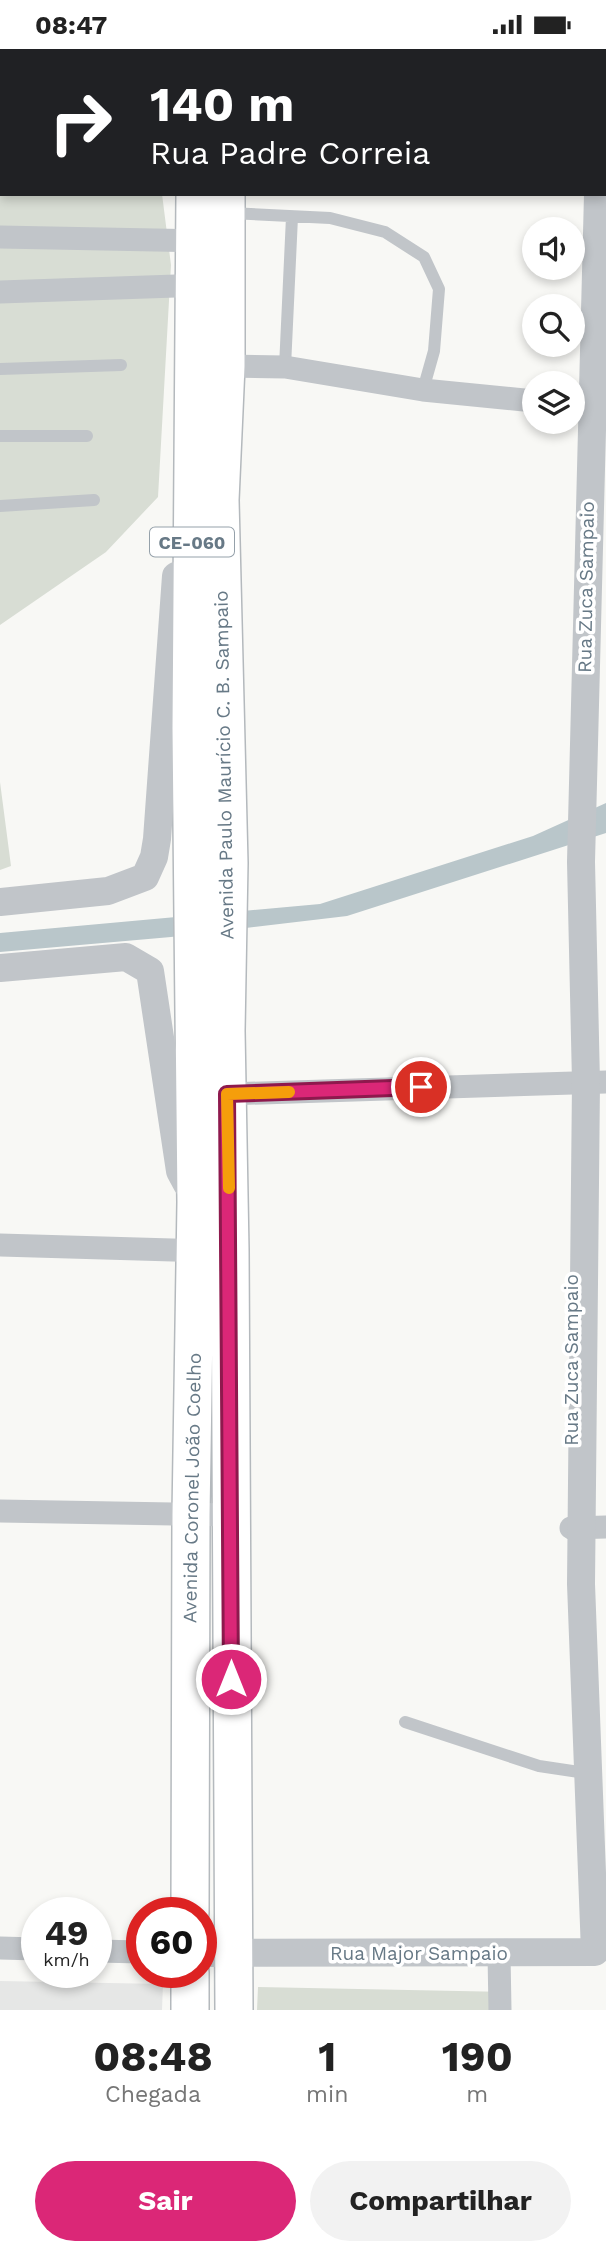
<!DOCTYPE html>
<html lang="pt">
<head>
<meta charset="utf-8">
<style>
  :root { --surface:#fff; --page:#f2f2f2; --text:#222; --muted:#767676; --accent:#db2777 }
  body { margin:0; font-family:"Work Sans",sans-serif; background:var(--page); color:var(--text); height:100vh; display:flex; flex-direction:column; font-size:26px; white-space:nowrap }
  * { box-sizing:border-box; margin:0 }
  p { font-size:23px; color:var(--muted) }
  .icon { flex:none; width:38px; height:38px; fill:none; stroke:currentColor; stroke-width:2; stroke-linecap:round; stroke-linejoin:round }
  .map { position:relative; height:1961px; overflow:hidden }
  .details { display:flex; flex-direction:column; background:var(--surface); flex:1 }
  .details>* { flex:none }
  .guide { position:absolute; left:0px; top:0px; width:607px; height:147px; box-shadow:0 4px 10px #0003; background:#202124; color:#fff; overflow:hidden }
  .controls { position:absolute; left:522px; top:168px; display:grid; gap:14px }
  .controls a { display:grid; place-items:center; width:63px; height:63px; border-radius:50%; background:var(--surface); box-shadow:0 4px 10px #0003; font-size:35px }
  .speed { position:absolute; left:21px; top:1848px; display:flex; gap:14px; font-size:35px; font-weight:700; text-align:center }
  .speed>* { display:grid; place-content:center; width:91px; height:91px; border-radius:50%; background:var(--surface); box-shadow:0 4px 10px #0003; line-height:1 }
  .speed small { font-size:18px; font-weight:400 }
  .speed .limit { border:10px solid #d22; background:#fff; color:#111 }
  .pin { position:absolute; display:grid; place-items:center; width:60px; height:60px; color:#fff; margin:-30px; border:4px solid #fff; border-radius:50%; box-shadow:0 2px 7px #0007 }
  .me { position:absolute; width:77px; margin:-38px; rotate:0deg; stroke-linejoin:round; filter:drop-shadow(0 0 5px #0008) }
  .turn { display:flex; align-items:center; gap:24px; height:147px; padding:0 35px; font-size:32px }
  .turn .icon { width:91px; height:91px; stroke-width:2.5 }
  .turn b { display:block; font-size:49px; line-height:60px }
  .eta { display:flex; justify-content:space-evenly; align-items:center; height:119px; text-align:center }
  .eta b { font-size:42px; font-weight:700; line-height:49px }
  .action { display:flex; gap:14px; margin-top:auto; padding:14px 35px }
  .action a { flex:1; height:80px; border-radius:42px; background:var(--accent); color:#fff; font-size:28px; font-weight:700; line-height:80px; text-align:center }
  .action a+a { background:var(--page); color:var(--text) }
  .status { display:flex; justify-content:space-between; align-items:center; height:49px; padding:0 35px; background:var(--surface); direction:ltr }
  .status svg { height:19px; fill:currentColor }
  .map>svg:first-child { display:block }
  .built { fill:#e6e7e6 }
  .green { fill:#d8ddd4 }
  .water { fill:#b9c6ca }
  .lines { fill:none; stroke-linecap:round; stroke-linejoin:round }
  .primary-casing { stroke:#b4b9bd; stroke-width:40 }
  .path { stroke:#bbbec0; stroke-width:4.5; stroke-dasharray:3.5 3.5; stroke-linecap:butt }
  .service { stroke:#c1c5c9; stroke-width:12 }
  .minor { stroke:#c1c5c9; stroke-width:23 }
  .tertiary { stroke:#c1c5c9; stroke-width:28 }
  .primary { stroke:#fff; stroke-width:37 }
  .route-casing { stroke:#8e194d; stroke-width:18 }
  .route { stroke:#db2777; stroke-width:12 }
  .slow { stroke:#f59e0b; stroke-width:12 }
  .labels { text-anchor:middle; dominant-baseline:central; stroke-width:7; stroke-linejoin:round; paint-order:stroke }
  .shield { fill:#fff; stroke:#95a1aa; stroke-width:2 }
  .shield-label { font-size:18px; font-weight:bold; fill:#677986 }
  .street-label { font-size:19px; fill:#677986; stroke:#fff }
</style>
</head>
<body>
<div class="status"><b>08:47</b><svg viewBox="0 0 49 12"><path d="M0 12V9h3v3zM5 12V6h3v6zM10 12V3h3v9zM15 12V0h3v12zM26 1h20v11H26zM47 4h2v5h-2z"/></svg></div>
<div class="map">
<svg width="606" height="1961" viewBox="0 0 606 1961">
  <rect width="100%" height="100%" fill="#f8f8f5"/>
  <path class="built" d="M 0,1932 L 163,1935 L 162,1961 L 0,1961 Z"/>
  <path class="green" d="M 0,0 L 87,2 L 2,2 L 2,145 L 162,145 L 171,216 L 158,448 L 106,503 L 0,576 Z
    M 0,733 L 11,817 L 0,821 Z
    M 258,1938 L 509,1943 L 509,1961 L 257,1961 Z"/>
  <path class="water" d="M 606,754 L 606,784 L 347,867 L 171,888 L 0,903 L 0,884 L 320,855 L 533,787 Z"/>
  <g class="lines">
    <defs>
      <path id="primary" d="M 225,0 L 225,2
        M 193,2 L 193,0
        M 226,145 L 226,317 L 220,451 L 229,814 L 226,982 L 230,1201 L 234,1961
        M 190,1864 L 191,1466 L 196,1153 L 191,679 L 195,145
        M 190,1923 L 190,1961"/>
    </defs>
    <use href="#primary" class="primary-casing"/>
    <path class="path" d="M 111,0 L 115,2"/>
    <path class="service" d="M 230,164 L 330,169 L 385,183 L 424,208 L 439,240 L 434,302 L 423,341
      M 285,318 L 292,168
      M 0,320 L 121,316
      M 0,387 L 87,387
      M 0,457 L 94,451
      M 405,1673 L 539,1717 L 579,1723"/>
    <path class="minor" d="M 0,188 L 207,192
      M 0,243 L 205,236
      M 226,317 L 285,318 L 423,341 L 534,352
      M 227,1045 L 606,1033
      M 0,1196 L 207,1202
      M 0,1462 L 231,1466
      M 571,1479 L 606,1478
      M 0,1899 L 37,1900
      M 96,1902 L 142,1903
      M 499,1905 L 500,1961"/>
    <path class="tertiary" d="M 603,2 L 603,0
      M 0,853 L 108,842 L 145,828 L 154,808 L 157,790 L 176,527
      M 0,919 L 126,908 L 150,922 L 180,1122 L 187,1135
      M 201,1904 L 595,1903 L 581,1535 L 586,1033 L 581,813 L 598,145"/>
    <use href="#primary" class="primary"/>
  </g>
  <g class="lines">
    <defs>
      <path id="route" d="M 231,1630 L 227,1045 L 421,1038"/>
    </defs>
    <use href="#route" class="route-casing"/>
    <use href="#route" class="route"/>
    <path class="slow" d="M 229,1139 L 227,1045 L 289,1043"/>
  </g>
  <g class="labels">
    <rect class="shield" x="150" y="478.5" width="84" height="29" rx="5"/>
    <g class="shield-label">
      <text x="192" y="493">CE-060</text>
    </g>
    <g class="street-label">
      <text transform="translate(586 538) rotate(-89)">Rua Zuca Sampaio</text>
      <text transform="translate(224 716) rotate(-91)">Avenida Paulo Maurício C. B. Sampaio</text>
      <text transform="translate(571 1311) rotate(-90)">Rua Zuca Sampaio</text>
      <text transform="translate(192 1439) rotate(-89)">Avenida Coronel João Coelho</text>
      <text x="419" y="1904">Rua Major Sampaio</text>
    </g>
  </g>
</svg>
<div class="controls">
<a><svg class="icon" aria-label="sound" viewBox="0 0 24 24"><path d="M4 9h4l5-4v14l-5-4H4zM17 9q2 3 0 6"/></svg></a>
<a><svg class="icon" aria-label="search" viewBox="0 0 24 24"><circle cx="10" cy="10" r="6"/><path d="M15 15l6 6"/></svg></a>
<a><svg class="icon" aria-label="layers" viewBox="0 0 24 24"><path d="M12 4l9 5-9 5-9-5zM3 14l9 5 9-5"/></svg></a>
</div>
<div class="speed"><div>49<small>km/h</small></div><div class="limit">60</div></div>
<div class="pin" style="left:421px;top:1038px;background:#d93025"><svg class="icon" aria-label="arrive" viewBox="0 0 24 24"><path d="M6 21V4h12l-3 4 3 4H6"/></svg></div>
<svg class="me" style="left:231px;top:1630px" viewBox="-20 -20 40 40"><circle r="17" fill="#db2777" stroke="#fff" stroke-width="3"/><path d="M0-11L8 9 0 5-8 9z" fill="#fff"/></svg>
<div class="guide">
<div class="turn"><svg class="icon" aria-label="right" viewBox="0 0 24 24"><path d="M7 20v-9h11M14 6l5 5-5 5"/></svg><div><b>140 m</b>Rua Padre Correia</div></div>
</div>
</div>
<section class="details">
<div class="eta">
<div><b>08:48</b><p>Chegada</p></div>
<div><b>1</b><p>min</p></div>
<div><b>190</b><p>m</p></div>
</div>
<div class="action"><a>Sair</a><a>Compartilhar</a></div>
</section>
</body>
</html>
